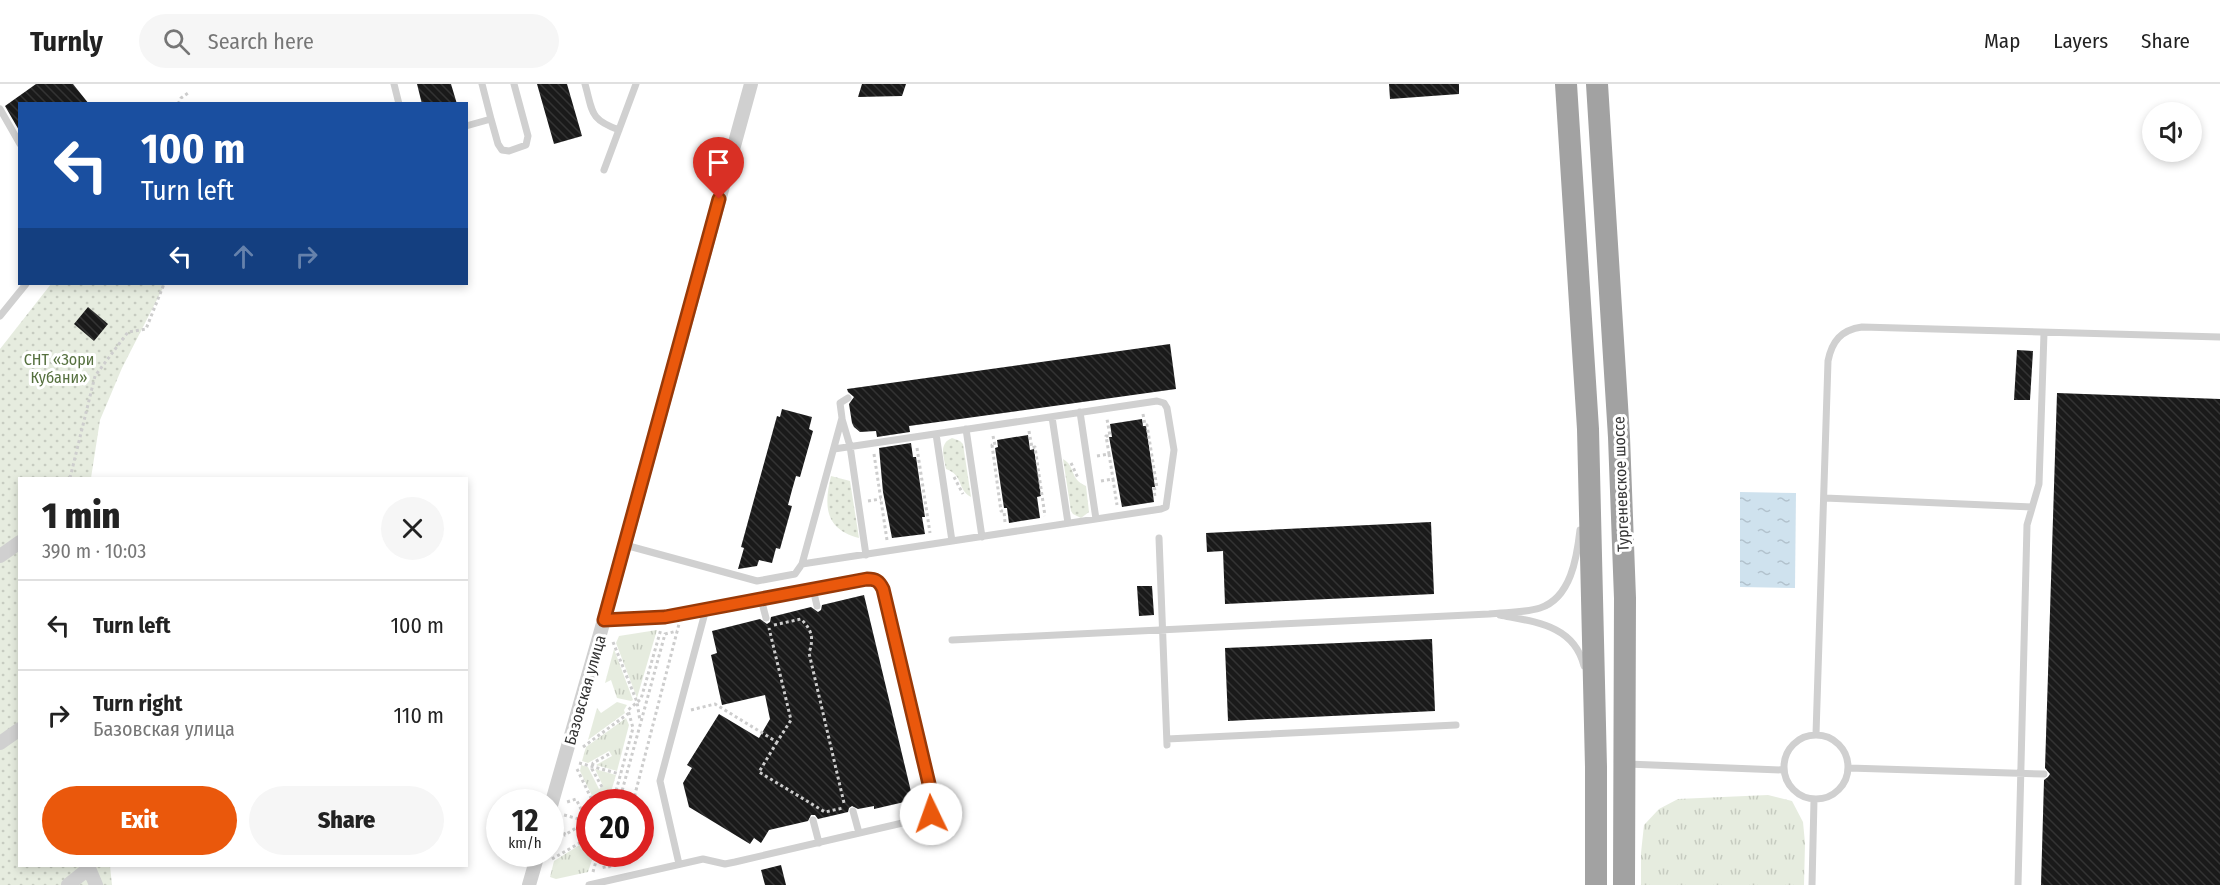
<!DOCTYPE html>
<html lang="en">
<head>
<meta charset="utf-8">
<style>
  :root { --surface:#fff; --page:#f6f6f6; --text:#222; --muted:#767676; --line:#e0e0e0; --accent:#ea580c }
  body { margin:0; font-family:"Fira Sans Condensed",sans-serif; background:var(--page); color:var(--text); height:100vh; display:flex; flex-direction:column; font-size:22px; white-space:nowrap }
  * { box-sizing:border-box; margin:0 }
  p { font-size:20px; color:var(--muted) }
  .icon { flex:none; width:33px; height:33px; fill:none; stroke:currentColor; stroke-width:2; stroke-linecap:round; stroke-linejoin:round }
  .map { position:relative; flex:1; overflow:hidden }
  .sheet { position:absolute; left:18px; top:393px; width:450px; height:390px; display:flex; flex-direction:column; background:var(--surface); border-radius:0px; box-shadow:0 3px 9px #0003 }
  .sheet>* { flex:none }
  .banner { position:absolute; left:18px; top:18px; width:450px; height:183px; border-radius:0px; box-shadow:0 3px 9px #0003; background:#1a4fa0; color:#fff; overflow:hidden }
  .buttons { position:absolute; left:2142px; top:18px; display:grid; gap:12px }
  .buttons a { display:grid; place-items:center; width:60px; height:60px; border-radius:50%; background:var(--surface); box-shadow:0 3px 9px #0003; font-size:30px }
  .speed { position:absolute; left:486px; top:705px; display:flex; gap:12px; font-size:30px; font-weight:700; text-align:center }
  .speed>* { display:grid; place-content:center; width:78px; height:78px; border-radius:50%; background:var(--surface); box-shadow:0 3px 9px #0003; line-height:1 }
  .speed small { font-size:15px; font-weight:400 }
  .speed .limit { border:9px solid #d22; background:#fff; color:#111 }
  .pin { position:absolute; display:grid; place-items:center; width:51px; height:51px; color:#fff; margin:-62px -26px; border-radius:50% 50% 50% 0; rotate:-45deg; box-shadow:0 0 6px #0007 }
  .pin .icon { rotate:45deg }
  .me { position:absolute; width:66px; margin:-33px; rotate:357deg; stroke-linejoin:round; filter:drop-shadow(0 0 4px #0008) }
  .turn { display:flex; align-items:center; gap:21px; height:126px; padding:0 24px; font-size:27px }
  .turn .icon { width:78px; height:78px; stroke-width:2.5 }
  .turn b { display:block; font-size:42px; line-height:51px }
  .lanes { display:flex; align-items:center; height:57px; padding:0 24px; background:#0003; justify-content:center; gap:30px; direction:ltr }
  .lanes .off { opacity:.35 }
  .round { display:grid; place-items:center; flex:none; width:63px; height:63px; border-radius:32px; background:var(--page) }
  .overview { display:flex; align-items:center; justify-content:space-between; height:102px; padding:0 24px }
  h1 { font-size:36px; font-weight:800; line-height:45px }
  .primary-button { display:flex; gap:12px; margin-top:auto; padding:12px 24px }
  .primary-button a { flex:1; height:69px; border-radius:36px; background:var(--accent); color:#fff; font-size:24px; font-weight:800; line-height:69px; text-align:center }
  .primary-button a+a { background:var(--page); color:var(--text) }
  ul { padding:0; list-style:none }
  li { display:flex; align-items:center; gap:18px; height:90px; padding:0 24px; border-top:2px solid var(--line) }
  li div { flex:1 }
  li b { display:block; font-size:22px }
  li em { font-style:normal }
  header { display:flex; align-items:center; gap:36px; box-sizing:border-box; height:84px; padding:0 30px; background:var(--surface); border-bottom:2px solid var(--line) }
  header strong { font-size:28px }
  nav { display:flex; gap:33px; margin-inline-start:auto; font-size:21px }
  .search { width:420px; height:54px; background:var(--page); display:flex; align-items:center; gap:15px; box-sizing:border-box; padding:0 21px; border-radius:33px; color:var(--muted); font-size:22px }
  .map>svg:first-child { display:block }
  .grass { fill:url(#grass-tufts) }
  .park { fill:url(#park-dots) }
  .water { fill:url(#water-ripples) }
  .building { fill:url(#building-back-hatch) }
  .lines { fill:none; stroke-linecap:round; stroke-linejoin:round }
  .path { stroke:#cdcdcd; stroke-width:3; stroke-dasharray:3 3; stroke-linecap:butt }
  .service { stroke:#d0d0d0; stroke-width:7 }
  .minor { stroke:#d0d0d0; stroke-width:14 }
  .trunk { stroke:#a2a2a2; stroke-width:22 }
  .route-casing { stroke:#983908; stroke-width:15 }
  .route { stroke:#ea580c; stroke-width:10 }
  .labels { text-anchor:middle; dominant-baseline:central; stroke-width:6; stroke-linejoin:round; paint-order:stroke }
  .park-label { font-size:16px; fill:#56703f; stroke:#fff }
  .street-label { font-size:16px; fill:#333; stroke:#fff }
</style>
</head>
<body>
<header>
<strong>Turnly</strong>
<div class="search"><svg class="icon" aria-label="search" viewBox="0 0 24 24"><circle cx="10" cy="10" r="6"/><path d="M15 15l6 6"/></svg>Search here</div>
<nav><a>Map</a><a>Layers</a><a>Share</a></nav>
</header>
<div class="map">
<svg width="2220" height="801" viewBox="0 0 2220 801">
  <defs>
    <pattern id="grass-tufts" width="24" height="20" patternUnits="userSpaceOnUse" patternTransform="scale(1.5)"><rect width="24" height="20" fill="#e6ecdf"/><path d="M3 7l-1-3M5 7V3M7 7l1-3M15 17l-1-3M17 17v-4M19 17l1-3" fill="none" stroke="#c6cbc0"/></pattern>
    <pattern id="park-dots" width="8" height="8" patternUnits="userSpaceOnUse" patternTransform="scale(1.5)"><rect width="8" height="8" fill="#e6ecdf"/><path d="M2 2h.1M6 6h.1" fill="none" stroke="#c6cbc0" stroke-width="1.8" stroke-linecap="round"/></pattern>
    <pattern id="water-ripples" width="26" height="14" patternUnits="userSpaceOnUse" patternTransform="scale(1.5)"><rect width="26" height="14" fill="#cfe2ee"/><path d="M2 4q2-2 4 0t4 0M15 11q2-2 4 0t4 0" fill="none" stroke="#b2c2cd"/></pattern>
    <pattern id="building-back-hatch" width="6" height="6" patternUnits="userSpaceOnUse" patternTransform="scale(1.5)"><rect width="6" height="6" fill="#1a1a1a"/><path d="M-1 5l2 2M0 0l6 6M5-1l2 2" fill="none" stroke="#333"/></pattern>
  </defs>
  <rect width="100%" height="100%" fill="#fff"/>
  <path class="grass" d="M 657,546 L 637,614 L 616,559 L 619,552 Z
    M 614,565 L 633,616 L 631,617 L 617,614 L 611,596 L 605,599 Z
    M 617,618 L 627,621 L 624,626 L 625,629 L 588,656 L 597,624 L 601,629 Z
    M 626,634 L 629,641 L 617,687 L 596,681 L 612,672 L 609,667 L 588,679 L 582,677 L 586,663 Z
    M 581,681 L 588,683 L 599,705 L 603,702 L 595,685 L 616,691 L 608,718 L 595,718 L 580,687 Z
    M 1768,711 L 1792,717 L 1803,738 L 1805,759 L 1804,801 L 1641,801 L 1641,769 L 1644,741 L 1659,725 L 1678,715 Z
    M 589,755 L 590,770 L 594,770 L 588,788 L 556,795 L 550,793 L 554,777 Z"/>
  <path class="park" d="M 51,200 L 165,200 L 122,284 L 100,336 L 91,394 L 20,394 L 20,782 L 110,782 L 112,801 L 0,801 L 0,265 Z
    M 952,354 L 960,357 L 963,360 L 971,413 C 957,406 964,391 946,385 C 944,373 938,360 952,354 Z
    M 1063,375 C 1076,382 1069,395 1086,402 L 1089,428 L 1081,434 L 1073,430 L 1071,427 Z
    M 831,392 L 850,397 L 859,454 C 824,445 824,421 831,392 Z"/>
  <path class="water" d="M 1740,408 L 1796,409 L 1795,504 L 1740,503 Z"/>
  <path class="building" d="M 36,0 L 73,0 L 89,20 L 20,20 L 20,48 L 5,22 Z
    M 417,0 L 451,0 L 457,20 L 422,20 Z
    M 537,0 L 567,0 L 582,52 L 554,60 Z
    M 862,0 L 906,0 L 902,12 L 858,13 Z
    M 1389,0 L 1459,0 L 1459,10 L 1390,15 Z
    M 88,223 L 108,240 L 94,257 L 74,240 Z
    M 1170,260 L 1176,305 L 909,342 L 910,348 L 877,353 L 876,347 L 860,348 L 854,343 L 852,339 L 849,320 L 854,313 L 848,308 L 847,305 Z
    M 2017,266 L 2033,267 L 2030,316 L 2014,316 Z
    M 2057,309 L 2220,315 L 2220,801 L 2041,801 L 2044,696 L 2048,693 L 2050,690 L 2045,684 Z
    M 782,325 L 812,333 L 809,345 L 813,347 L 800,393 L 796,392 L 792,406 L 788,421 L 792,422 L 780,465 L 776,464 L 772,479 L 759,476 L 757,482 L 738,485 L 744,464 L 741,463 L 777,332 L 780,333 Z
    M 1142,335 L 1143,342 L 1146,342 L 1155,403 L 1152,403 L 1154,418 L 1122,423 L 1109,353 L 1112,353 L 1110,340 Z
    M 1028,351 L 1030,366 L 1034,365 L 1041,412 L 1037,413 L 1040,434 L 1009,439 L 1007,424 L 1004,424 L 995,364 L 998,363 L 997,356 Z
    M 911,359 L 913,373 L 916,373 L 925,433 L 922,433 L 925,450 L 892,454 L 883,408 L 879,364 Z
    M 1431,438 L 1434,510 L 1225,520 L 1223,467 L 1207,468 L 1206,449 Z
    M 1137,502 L 1152,502 L 1154,531 L 1139,532 Z
    M 864,511 L 913,716 L 874,725 L 874,722 L 858,725 L 852,722 L 849,724 L 848,728 L 818,735 L 815,731 L 811,731 L 808,737 L 769,746 L 761,759 L 754,754 L 750,760 L 689,723 L 683,699 L 692,684 L 687,681 L 719,630 L 759,654 L 770,635 L 765,611 L 722,621 L 711,571 L 717,569 L 712,547 L 760,535 L 767,540 L 770,538 L 771,533 L 811,523 L 818,528 L 821,526 L 822,521 Z
    M 1432,555 L 1435,627 L 1228,637 L 1225,564 Z
    M 781,781 L 786,801 L 765,801 L 761,786 Z"/>
  <g class="lines">
    <path class="path" d="M 178,20 L 181,14 L 188,9
      M 1143,330 L 1145,341 L 1147,341 L 1157,404 L 1154,405 L 1155,413
      M 1029,347 L 1032,364 L 1035,363 L 1045,432
      M 993,352 L 995,361 L 992,361 L 1001,427 L 1004,427 L 1005,438
      M 917,364 L 930,449
      M 874,370 L 887,456
      M 1109,370 L 1113,395
      M 1097,372 L 1109,370 L 1106,352 L 1110,352 L 1107,335
      M 1071,379 L 1078,394
      M 954,393 L 963,410
      M 70,394 L 95,292 L 128,248 L 146,245 L 164,200
      M 1101,397 L 1113,395 L 1117,421
      M 868,417 L 881,415
      M 774,541 L 801,535 C 812,546 814,554 809,569 L 844,719
      M 613,558 L 637,618 L 640,637
      M 691,626 L 715,620 L 777,658 L 791,636 L 769,544
      M 777,658 L 759,688 L 825,728 L 843,724
      M 583,663 L 629,629
      M 579,679 L 620,690
      M 577,685 L 593,718
      M 602,703 L 592,685 L 593,679 L 611,669
      M 613,718 L 633,644 L 628,626 L 641,615 L 661,545
      M 619,718 L 665,550 L 677,547
      M 633,718 L 679,540
      M 564,731 L 590,738
      M 561,743 L 565,751 L 587,737 L 576,715 L 567,718
      M 601,770 L 605,787
      M 606,770 L 610,784
      M 629,770 L 631,781
      M 552,775 L 590,753
      M 593,788 L 598,770"/>
    <path class="service" d="M 394,0 L 399,20
      M 585,0 C 593,28 589,35 619,46
      M 0,25 L 20,60
      M 491,35 L 498,60 L 502,66 L 509,67 L 526,61 L 528,52 L 514,0
      M 466,42 L 491,35 L 482,0
      M 604,86 L 636,0
      M 0,232 L 26,200
      M 1080,328 L 1096,435
      M 1052,333 L 1068,439
      M 842,335 L 850,362 L 866,471
      M 966,345 L 982,453
      M 936,350 L 952,457
      M 1825,414 L 2032,423
      M 1159,454 L 1167,661
      M 625,461 L 757,497 L 795,490 L 802,480 L 842,334 L 840,319 L 848,314
      M 802,480 L 1161,425 L 1166,423 L 1174,366 L 1167,324 L 1164,319 L 1157,317 L 834,365
      M 813,505 L 817,522
      M 761,515 L 766,534
      M 1500,531 C 1535,538 1574,541 1584,582
      M 952,556 L 1489,530 C 1504,528 1525,529 1540,524 C 1571,514 1577,473 1580,446
      M 1816,650 L 1828,277 C 1832,257 1841,246 1862,243 L 2220,253
      M1784 683a32 32 0 1 1 64 0a32 32 0 1 1-64 0Z
      M 1167,655 L 1456,641
      M 1627,680 L 1783,686
      M 1849,684 L 2044,690
      M 853,727 L 859,749
      M 813,736 L 819,759
      M 679,780 L 660,697 L 706,525
      M 589,801 L 703,775 L 725,780 L 735,778 L 924,734 L 934,726 L 883,505 C 879,497 876,495 867,495 L 665,533 L 604,536
      M 1812,801 L 1814,716
      M 2018,801 L 2027,441 L 2039,400 L 2044,249"/>
    <path class="minor" d="M 0,472 L 20,458
      M 0,659 L 20,645
      M 550,725 L 604,536 L 751,0
      M 88,782 L 96,801
      M 68,801 L 88,785
      M 529,801 L 538,770"/>
    <path class="trunk" d="M 1566,0 L 1588,345 L 1596,683 L 1596,801
      M 1597,0 L 1619,353 L 1625,514 L 1624,801"/>
  </g>
  <g class="lines">
    <defs>
      <path id="route" d="M 719,115 L 604,536 L 665,533 L 867,495 C 876,495 879,497 883,505 L 934,721 L 931,730"/>
    </defs>
    <use href="#route" class="route-casing"/>
    <use href="#route" class="route"/>
  </g>
  <g class="labels">
    <g class="park-label">
      <text x="59" y="275">СНТ «Зори<tspan x="59" dy="18">Кубани»</tspan></text>
    </g>
    <g class="street-label">
      <text transform="translate(1621 400) rotate(-92)">Тургеневское шоссе</text>
      <text transform="translate(585 606) rotate(-74)">Базовская улица</text>
    </g>
  </g>
</svg>
<div class="buttons">
<a><svg class="icon" aria-label="sound" viewBox="0 0 24 24"><path d="M4 9h4l5-4v14l-5-4H4zM17 9q2 3 0 6"/></svg></a>
</div>
<div class="speed"><div>12<small>km/h</small></div><div class="limit">20</div></div>
<div class="pin" style="left:719px;top:115px;background:#d93025"><svg class="icon" aria-label="arrive" viewBox="0 0 24 24"><path d="M6 21V4h12l-3 4 3 4H6"/></svg></div>
<svg class="me" style="left:931px;top:730px" viewBox="-20 -20 40 40"><circle r="19" fill="#fff"/><path d="M0-13L10 11 0 6-10 11z" fill="#ea580c"/></svg>
<div class="banner">
<div class="turn"><svg class="icon" aria-label="left" viewBox="0 0 24 24"><path d="M17 20v-9H6M10 6l-5 5 5 5"/></svg><div><b>100 m</b>Turn left</div></div>
<div class="lanes"><svg class="icon" aria-label="left" viewBox="0 0 24 24"><path d="M17 20v-9H6M10 6l-5 5 5 5"/></svg><svg class="icon off" aria-label="ahead" viewBox="0 0 24 24"><path d="M12 20V5M6 11l6-6 6 6"/></svg><svg class="icon off" aria-label="right" viewBox="0 0 24 24"><path d="M7 20v-9h11M14 6l5 5-5 5"/></svg></div>
</div>
<section class="sheet">
<div class="overview"><div><h1>1 min</h1><p>390 m · 10:03</p></div><a class="round"><svg class="icon" aria-label="close" viewBox="0 0 24 24"><path d="M6 6l12 12M18 6L6 18"/></svg></a></div>
<ul>
<li><svg class="icon" aria-label="left" viewBox="0 0 24 24"><path d="M17 20v-9H6M10 6l-5 5 5 5"/></svg><div><b>Turn left</b></div><em>100 m</em></li>
<li><svg class="icon" aria-label="right" viewBox="0 0 24 24"><path d="M7 20v-9h11M14 6l5 5-5 5"/></svg><div><b>Turn right</b><p>Базовская улица</p></div><em>110 m</em></li>
</ul>
<div class="primary-button"><a>Exit</a><a>Share</a></div>
</section>
</div>
</body>
</html>
